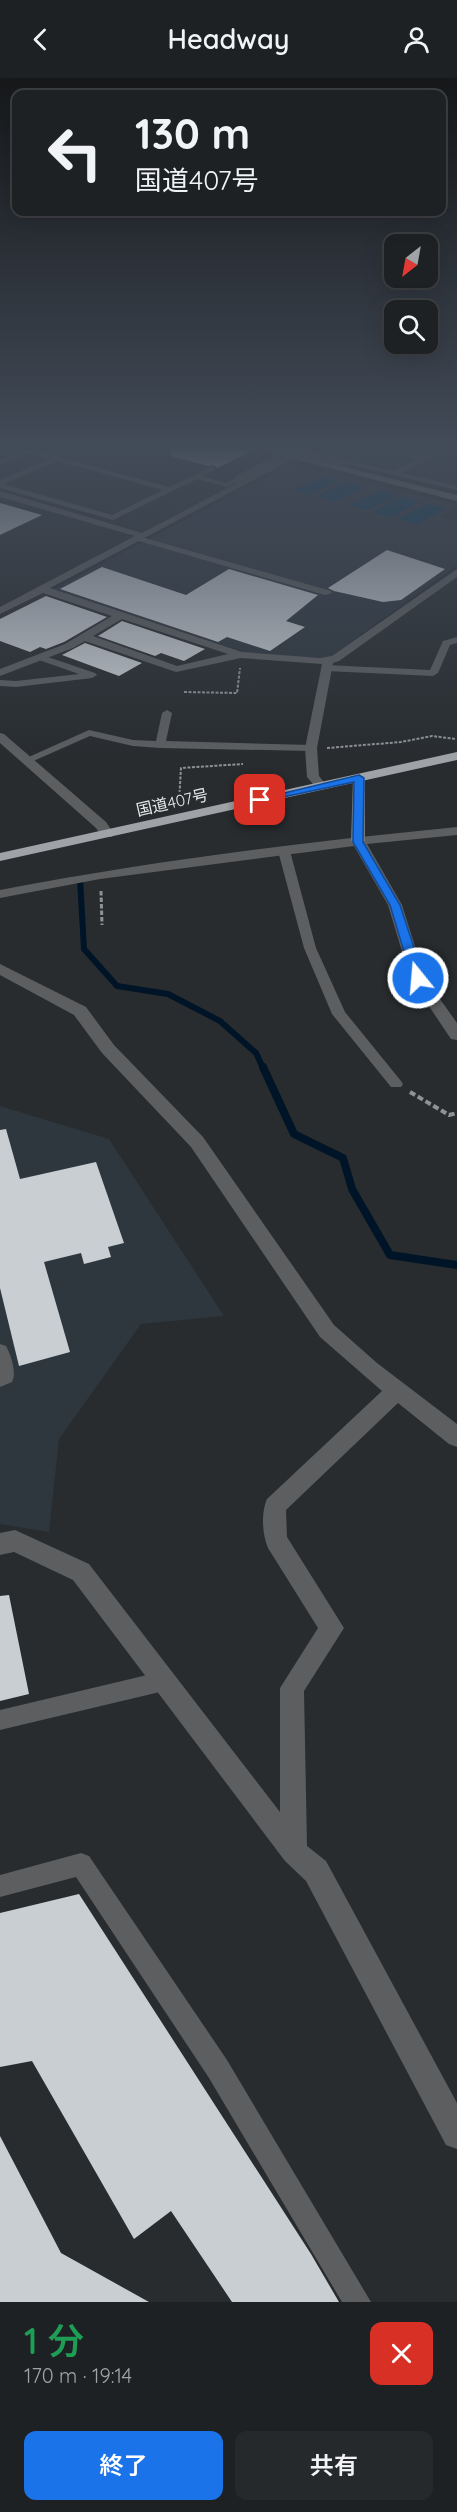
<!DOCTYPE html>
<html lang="ja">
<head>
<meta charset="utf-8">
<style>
  :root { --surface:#1e2123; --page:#26292b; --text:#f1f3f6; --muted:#a1a3a6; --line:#3c3e41; --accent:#1a73e8 }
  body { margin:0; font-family:Quicksand,"Noto Sans JP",sans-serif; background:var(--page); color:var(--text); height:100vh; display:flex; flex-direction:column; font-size:22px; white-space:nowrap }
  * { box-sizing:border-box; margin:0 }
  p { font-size:20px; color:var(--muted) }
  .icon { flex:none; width:33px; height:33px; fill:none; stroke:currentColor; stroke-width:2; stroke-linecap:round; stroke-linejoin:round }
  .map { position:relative; height:2224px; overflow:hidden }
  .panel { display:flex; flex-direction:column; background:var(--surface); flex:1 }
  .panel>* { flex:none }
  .top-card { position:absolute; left:12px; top:12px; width:434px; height:126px; border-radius:12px; box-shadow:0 6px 24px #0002,0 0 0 2px var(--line); background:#1e2123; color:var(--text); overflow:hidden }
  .needle { width:39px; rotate:211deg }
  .fabs { position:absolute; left:384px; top:156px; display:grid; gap:12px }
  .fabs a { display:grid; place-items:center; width:54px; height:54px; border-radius:12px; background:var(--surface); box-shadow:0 6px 24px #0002,0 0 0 2px var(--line); font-size:30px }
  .pin { position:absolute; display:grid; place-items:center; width:51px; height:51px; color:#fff; margin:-26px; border-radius:12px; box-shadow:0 3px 9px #0006 }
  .me { position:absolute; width:66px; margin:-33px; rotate:343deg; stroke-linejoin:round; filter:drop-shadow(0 0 4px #0008) }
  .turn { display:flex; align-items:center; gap:21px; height:126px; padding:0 24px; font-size:27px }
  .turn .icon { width:78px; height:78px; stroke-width:2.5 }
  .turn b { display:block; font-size:42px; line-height:51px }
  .round { display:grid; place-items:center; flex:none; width:63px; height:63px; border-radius:12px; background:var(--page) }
  .summary { display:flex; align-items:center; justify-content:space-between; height:102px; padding:0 24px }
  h1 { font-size:36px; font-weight:600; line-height:45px; color:#1e9e55 }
  .primary-button { display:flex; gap:12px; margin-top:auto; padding:12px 24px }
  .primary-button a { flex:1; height:69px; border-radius:12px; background:var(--accent); color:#fff; font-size:24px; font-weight:600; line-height:69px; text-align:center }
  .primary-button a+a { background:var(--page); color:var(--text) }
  header { display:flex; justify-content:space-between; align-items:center; height:78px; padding:0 24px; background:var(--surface); font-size:27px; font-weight:600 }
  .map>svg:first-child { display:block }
  .built { fill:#2e373e }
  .green { fill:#003b60 }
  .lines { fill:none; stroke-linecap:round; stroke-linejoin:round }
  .stream-far1 { stroke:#001427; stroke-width:6 }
  .stream { stroke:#001427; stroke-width:8 }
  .building { fill:#c9ced3 }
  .path-far2 { stroke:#8f9295; stroke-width:2; stroke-dasharray:3 1.5; stroke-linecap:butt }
  .path-far1 { stroke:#8f9295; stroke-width:3; stroke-dasharray:4.5 2; stroke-linecap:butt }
  .path { stroke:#8f9295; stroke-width:4; stroke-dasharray:6 3; stroke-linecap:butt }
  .lane { fill:#5c5e60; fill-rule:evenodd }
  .street { fill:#5c5e60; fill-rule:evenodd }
  .secondary { fill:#777a7d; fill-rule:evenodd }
  .highway { fill:#9fa3a8; fill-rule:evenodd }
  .lane-bridge { stroke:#5c5e60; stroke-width:8 }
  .route { fill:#1a73e8; stroke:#114b97; stroke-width:1.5 }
  .labels { text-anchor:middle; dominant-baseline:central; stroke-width:6; stroke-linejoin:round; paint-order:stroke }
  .far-street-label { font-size:16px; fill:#e5e7ea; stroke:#282c2f }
</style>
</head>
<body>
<header><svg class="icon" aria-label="back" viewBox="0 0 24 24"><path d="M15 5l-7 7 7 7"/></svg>Headway<svg class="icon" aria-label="person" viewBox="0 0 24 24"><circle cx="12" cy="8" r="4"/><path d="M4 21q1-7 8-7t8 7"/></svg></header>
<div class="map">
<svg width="457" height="2224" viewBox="0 0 457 2224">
  <rect width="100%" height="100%" fill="#282c2f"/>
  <path class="built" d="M 283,371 L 457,371 L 457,414 Z
    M 291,386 L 457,427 L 442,439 L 457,443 L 457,487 L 329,580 L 253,577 L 54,511 Z
    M 0,1028 L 109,1061 L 224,1238 L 141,1246 L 59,1361 L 49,1454 L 0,1446 Z"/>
  <path class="green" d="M 322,399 L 339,403 L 309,417 L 293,412 Z
    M 346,404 L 363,409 L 334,424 L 317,418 Z
    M 379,413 L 396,418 L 367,432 L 350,427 Z
    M 402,419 L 420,424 L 391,439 L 373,434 Z
    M 427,426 L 445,431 L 417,446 L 399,441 Z"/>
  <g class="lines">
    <path class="stream-far1" d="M 80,801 L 84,871 L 117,908 L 168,916 L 220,943 L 256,975 L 263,990"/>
    <path class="stream" d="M 263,989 L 294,1056 L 343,1080 L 352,1111 L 390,1177 L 457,1187"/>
  </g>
  <path class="building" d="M 171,371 L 254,371 L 254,372 L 217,390 L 213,387 L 209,388 L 170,378 Z
    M 0,425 L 42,437 L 0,457 Z
    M 387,472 L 445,491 L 401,522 L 383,524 L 334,513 L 328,510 Z
    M 102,489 L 186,517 L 229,491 L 318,517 L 286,543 L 305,549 L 270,573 L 227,559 L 218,564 L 60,511 Z
    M 46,518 L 107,539 L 64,564 L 46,571 L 40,569 L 30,574 L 0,563 L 0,541 Z
    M 122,543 L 205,571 L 184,583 L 161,575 L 155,578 L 98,558 Z
    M 85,565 L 142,585 L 119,598 L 62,577 Z
    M 6,1051 L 20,1101 L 96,1084 L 124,1165 L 108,1169 L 111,1179 L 84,1186 L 81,1175 L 44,1184 L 70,1274 L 19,1288 L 0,1210 L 0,1052 Z
    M 9,1517 L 29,1616 L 0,1623 L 0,1518 Z
    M 79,1816 L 311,2176 L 339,2224 L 232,2224 L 171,2133 L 134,2161 L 32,1983 L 0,1989 L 0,1835 Z
    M 0,2058 L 61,2175 L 149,2224 L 0,2224 Z"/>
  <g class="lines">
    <path class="path-far2" d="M 184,614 L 237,615 L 240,590
      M 327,670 L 401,664 L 432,658 L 456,661
      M 179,724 L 181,690 L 243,686"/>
    <path class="path-far1" d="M 101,813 L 102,847"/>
    <path class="path" d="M 410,1014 L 449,1037 L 457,1035"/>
    <path class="lane" d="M 18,371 L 30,371 L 169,409 L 212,389 L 214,392 L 202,398 L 226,405 L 239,399 L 243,401 L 227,409 L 197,401 L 113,442 L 0,410 L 0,402 L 50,381 L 29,375 L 0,387 L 0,382 L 22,373 ZM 57,383 L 163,412 L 112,437 L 3,406 Z
      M 386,371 L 398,371 L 424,379 L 439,371 L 448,371 L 401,395 L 457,408 L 457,412 L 340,384 L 343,382 L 394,393 L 418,381 Z
      M 138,458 L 331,513 L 332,515 L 325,517 L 135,462 L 135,458 Z
      M 457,559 L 457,565 L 450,567 L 438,595 L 433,598 L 326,593 L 321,590 L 326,587 L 430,592 L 443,563 Z
      M 42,577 L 95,595 L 97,597 L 92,600 L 16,609 L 0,608 L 0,602 L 16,603 L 79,596 L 39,582 L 37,580 Z
      M 167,632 L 172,635 L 166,663 L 311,667 L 316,670 L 311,673 L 160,670 L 133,668 L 90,658 L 31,684 L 22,682 L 89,652 L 133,662 L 156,663 L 162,635 Z
      M 284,770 L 290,773 L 316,870 L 345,934 L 401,1003 L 403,1006 L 401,1009 L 391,1009 L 332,936 L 304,870 L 278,773 Z
      M 0,1266 L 6,1268 C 11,1277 17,1295 12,1304 L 0,1309 Z
      M 164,1593 L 171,1596 L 174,1603 L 171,1610 L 164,1613 L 0,1652 L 0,1632 Z
      M 81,1775 L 89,1778 L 227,1982 L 371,2224 L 342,2224 L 209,2000 L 76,1799 L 0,1819 L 0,1797 Z"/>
    <path class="street" d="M 290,377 L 297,379 L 50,510 L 242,574 L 320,580 L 332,578 L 457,491 L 457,499 L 339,583 L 333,585 L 317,670 L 319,698 L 327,708 L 325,711 L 317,711 L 307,699 L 305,670 L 322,586 L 241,580 L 176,594 L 85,563 L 73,570 L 0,598 L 0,591 L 65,566 L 112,538 L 43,515 L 0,536 L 0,529 L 135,458 L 0,419 L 0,413 L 142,455 ZM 122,541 L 228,576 L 177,588 L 93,558 Z
      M 0,655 L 4,656 L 106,744 L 114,756 L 112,759 L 102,759 L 96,750 L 0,665 Z
      M 457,749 L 457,757 L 367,766 L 402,827 L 425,900 L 457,945 L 457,962 L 451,961 L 410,900 L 388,827 L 354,768 L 100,801 L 0,820 L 0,812 C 151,783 304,764 457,749 Z
      M 0,886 L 86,929 L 114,967 L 203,1059 L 334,1247 L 377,1285 L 457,1346 L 457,1369 L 449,1366 L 398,1325 L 286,1432 L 287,1459 L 344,1550 L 304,1613 L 307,1768 L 326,1783 L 457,2025 L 457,2071 L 446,2067 L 306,1803 L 285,1783 L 73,1502 L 14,1474 L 0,1477 L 0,1455 L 15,1452 L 89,1486 L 280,1734 L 280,1610 L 318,1550 L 268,1470 C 262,1456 261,1434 267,1421 L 382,1313 L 320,1259 L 191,1069 L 102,975 L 74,937 L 0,897 Z"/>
    <path class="secondary" d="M 256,371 L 272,371 L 457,417 L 457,423 Z
      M 359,696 L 365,700 L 365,763 L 358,767 L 351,763 L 353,700 Z"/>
    <path class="highway" d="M 457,674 L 457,682 L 0,783 L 0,775 Z"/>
    <path class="lane-bridge" d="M 239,401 L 293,372 L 343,384"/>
  </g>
  <linearGradient id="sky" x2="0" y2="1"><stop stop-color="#16181a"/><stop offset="0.54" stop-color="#424b58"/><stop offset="1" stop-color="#424b58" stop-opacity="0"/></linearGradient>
  <rect width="457" height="683" fill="url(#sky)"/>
  <path class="route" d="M 359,697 L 364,700 L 363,764 L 400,827 L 424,900 L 422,902 L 414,902 L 412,900 L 390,827 L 353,764 L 354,704 L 260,724 L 255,722 Z"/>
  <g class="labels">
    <g class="far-street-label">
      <text transform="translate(172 724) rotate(-13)">国道407号</text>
    </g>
  </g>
</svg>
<div class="fabs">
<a><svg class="needle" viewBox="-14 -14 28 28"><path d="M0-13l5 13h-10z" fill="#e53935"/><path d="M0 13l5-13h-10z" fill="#a1a3a6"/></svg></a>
<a><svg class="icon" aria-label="search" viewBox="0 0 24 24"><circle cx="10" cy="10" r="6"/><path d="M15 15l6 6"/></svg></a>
</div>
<div class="pin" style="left:260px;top:722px;background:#d93025"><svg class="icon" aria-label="arrive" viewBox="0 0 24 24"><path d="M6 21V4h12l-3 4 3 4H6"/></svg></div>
<svg class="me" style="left:418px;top:900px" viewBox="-20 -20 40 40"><circle r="17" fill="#1a73e8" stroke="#fff" stroke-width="3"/><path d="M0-11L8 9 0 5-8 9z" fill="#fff"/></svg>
<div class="top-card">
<div class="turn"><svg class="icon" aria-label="left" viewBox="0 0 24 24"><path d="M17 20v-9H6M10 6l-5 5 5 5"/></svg><div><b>130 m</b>国道407号</div></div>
</div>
</div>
<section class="panel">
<div class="summary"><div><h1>1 分</h1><p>170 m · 19:14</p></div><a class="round" style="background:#d93025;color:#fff"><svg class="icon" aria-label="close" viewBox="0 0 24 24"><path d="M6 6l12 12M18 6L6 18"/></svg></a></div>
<div class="primary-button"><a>終了</a><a>共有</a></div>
</section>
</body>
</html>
